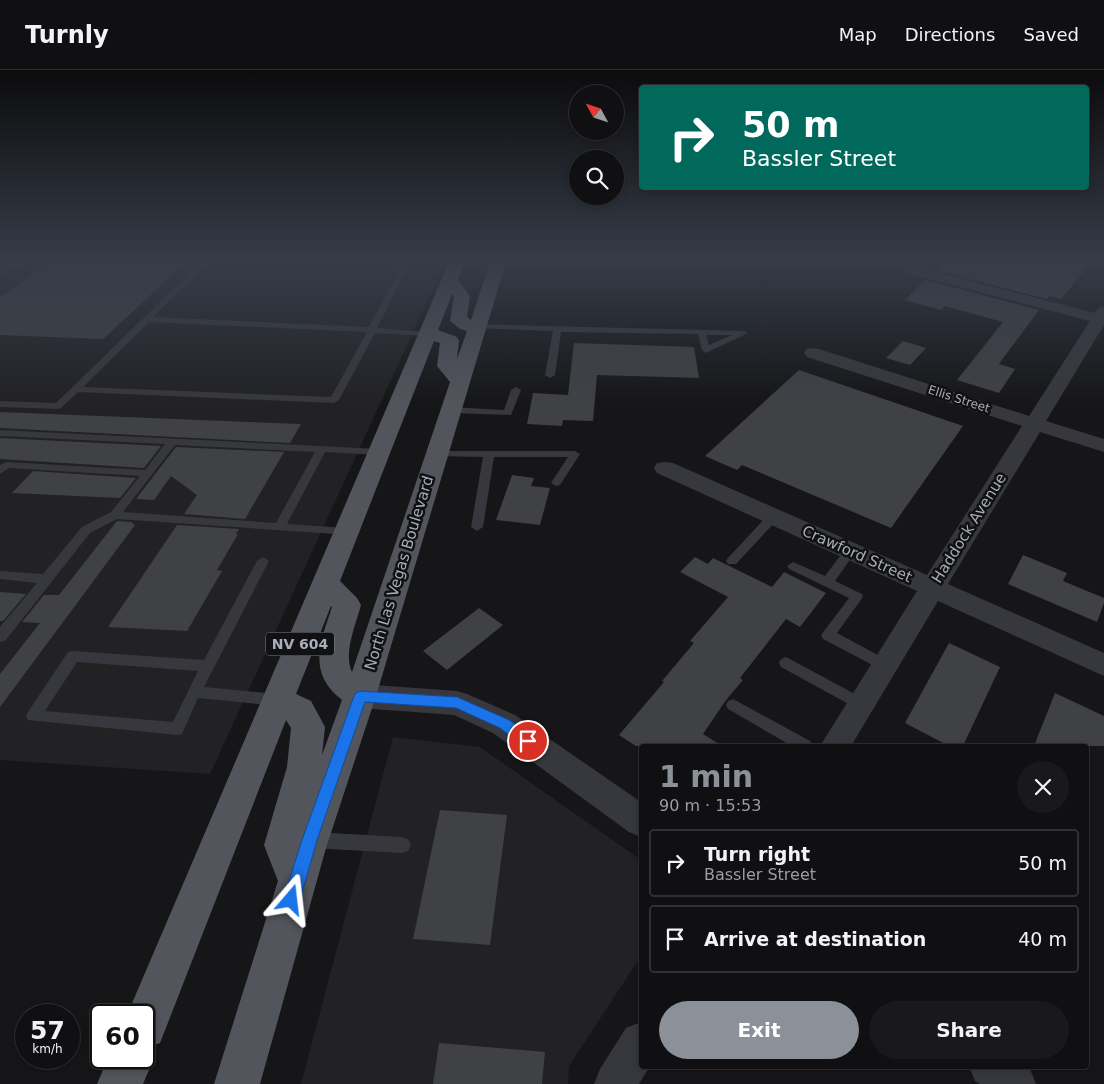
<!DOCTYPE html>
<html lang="en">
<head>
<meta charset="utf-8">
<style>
  :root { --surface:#101012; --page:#19191b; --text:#f1f3f6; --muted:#9c9d9f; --line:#303032; --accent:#8c9099 }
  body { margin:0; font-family:"DejaVu Sans",sans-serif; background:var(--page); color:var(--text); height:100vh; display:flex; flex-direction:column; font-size:19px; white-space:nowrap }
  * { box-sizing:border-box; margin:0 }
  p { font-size:16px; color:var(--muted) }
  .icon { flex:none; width:28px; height:28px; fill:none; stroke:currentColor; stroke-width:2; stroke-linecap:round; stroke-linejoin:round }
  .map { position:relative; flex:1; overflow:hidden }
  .drawer { position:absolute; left:639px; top:674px; width:450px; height:325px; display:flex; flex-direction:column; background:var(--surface); border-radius:5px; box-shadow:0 2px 8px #0003,0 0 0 1px var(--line) }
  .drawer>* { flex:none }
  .hud { position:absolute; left:639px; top:15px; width:450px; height:105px; border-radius:5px; box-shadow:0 2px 8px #0003,0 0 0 1px var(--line); background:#00695c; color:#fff; overflow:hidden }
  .needle { width:32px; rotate:310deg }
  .tools { position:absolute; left:569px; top:15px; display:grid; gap:10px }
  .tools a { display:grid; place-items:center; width:55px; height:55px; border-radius:50%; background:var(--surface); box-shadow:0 2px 8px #0003,0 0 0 1px var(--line); font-size:25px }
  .speed { position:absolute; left:15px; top:934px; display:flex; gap:10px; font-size:25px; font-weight:700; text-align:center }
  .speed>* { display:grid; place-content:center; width:65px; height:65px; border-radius:50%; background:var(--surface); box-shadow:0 2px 8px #0003,0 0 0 1px var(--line); line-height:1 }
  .speed small { font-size:12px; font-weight:400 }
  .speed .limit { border:2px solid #111; border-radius:8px; background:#fff; color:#111 }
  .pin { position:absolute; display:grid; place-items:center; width:42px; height:42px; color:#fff; margin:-21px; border:2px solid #fff; border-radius:50%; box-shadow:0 1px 5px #0007 }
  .me { position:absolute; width:55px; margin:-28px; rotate:17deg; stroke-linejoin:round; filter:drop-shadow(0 0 4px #0008) }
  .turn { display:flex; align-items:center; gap:18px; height:105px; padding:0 20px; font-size:22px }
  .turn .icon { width:65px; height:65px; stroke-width:2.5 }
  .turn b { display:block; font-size:35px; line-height:42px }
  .round { display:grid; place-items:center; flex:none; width:52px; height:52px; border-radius:26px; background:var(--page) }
  .summary { display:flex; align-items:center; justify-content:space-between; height:85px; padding:0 20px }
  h1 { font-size:30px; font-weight:700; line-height:38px; color:var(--accent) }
  .action { display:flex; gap:10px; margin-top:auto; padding:10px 20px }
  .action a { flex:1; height:58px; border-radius:30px; background:var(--accent); color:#fff; font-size:20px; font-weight:700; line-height:58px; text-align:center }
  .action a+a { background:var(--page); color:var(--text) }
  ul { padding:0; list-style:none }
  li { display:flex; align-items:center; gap:15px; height:68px; margin:0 10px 8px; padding:0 10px; border:2px solid var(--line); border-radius:5px }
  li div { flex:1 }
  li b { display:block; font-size:19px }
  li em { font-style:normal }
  header { display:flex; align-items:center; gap:30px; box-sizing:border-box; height:70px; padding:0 25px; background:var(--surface); border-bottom:1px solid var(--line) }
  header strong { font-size:24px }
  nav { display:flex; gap:28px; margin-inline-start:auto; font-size:18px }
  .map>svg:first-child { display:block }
  .built { fill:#222225 }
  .building { fill:#404145 }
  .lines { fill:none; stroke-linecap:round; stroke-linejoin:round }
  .lane { fill:#37383d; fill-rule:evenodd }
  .street { fill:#37383d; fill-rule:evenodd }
  .primary { fill:#53555c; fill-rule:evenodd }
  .route { fill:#1a73e8; stroke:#114b97 }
  .labels { text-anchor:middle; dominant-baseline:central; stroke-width:5; stroke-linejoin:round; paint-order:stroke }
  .far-street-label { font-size:12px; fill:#a8adb8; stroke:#111113 }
  .shield { fill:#111113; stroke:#7b7e86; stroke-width:1 }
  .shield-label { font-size:14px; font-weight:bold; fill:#a8adb8 }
  .street-label { font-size:15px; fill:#a8adb8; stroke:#111113 }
</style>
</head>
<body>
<header>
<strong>Turnly</strong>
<nav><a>Map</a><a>Directions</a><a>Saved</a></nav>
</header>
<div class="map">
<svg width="1104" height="1014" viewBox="0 0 1104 1014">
  <rect width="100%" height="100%" fill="#161618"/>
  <path class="built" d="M 9,192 L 445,192 L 210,704 L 0,690 L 0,197 Z
    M 393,667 L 480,677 L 641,790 L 641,886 L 569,996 L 568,1014 L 301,1014 Z"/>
  <path class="building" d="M 50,192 L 186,192 L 103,269 L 0,265 L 0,227 Z
    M 944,192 L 1092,192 L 1061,229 L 1049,226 L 1047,229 L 936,200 Z
    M 925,210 L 1039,240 L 999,294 L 1015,299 L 999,323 L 957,310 L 1003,252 L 945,236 L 941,240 L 905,230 Z
    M 903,271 L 926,278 L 910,295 L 886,288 Z
    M 574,273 L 694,277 L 699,308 L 597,305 L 593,351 L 563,350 L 562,356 L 527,354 L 533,323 L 568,325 Z
    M 799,300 L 963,356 L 891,458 L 742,395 L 737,400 L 705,386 Z
    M 0,342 L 301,354 L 290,373 L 0,358 Z
    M 0,368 L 161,376 L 144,398 L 0,389 Z
    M 176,377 L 284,382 L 245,449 L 184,444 L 197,425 L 171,406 L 154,430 L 136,429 Z
    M 33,401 L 136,408 L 120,428 L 12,423 Z
    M 512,405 L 534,408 L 531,416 L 550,418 L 540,455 L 496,450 Z
    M 117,451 L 131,452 L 135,455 L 0,637 L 0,604 L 40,553 L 22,552 L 44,525 L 59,525 Z
    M 177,455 L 239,459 L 236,464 L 238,464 L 217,500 L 222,501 L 187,561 L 108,557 Z
    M 1023,485 L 1067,503 L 1063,511 L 1104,528 L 1104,533 L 1097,552 L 1008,514 Z
    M 695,487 L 708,494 L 713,488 L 772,517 L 784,502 L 826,523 L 800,557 L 786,549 L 740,608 L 743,610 L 726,630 L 703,664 L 722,676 L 636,676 L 619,665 L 664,612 L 662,611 L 694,573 L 690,571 L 728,527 L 680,502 Z
    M 0,522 L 26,524 L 3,551 L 0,551 Z
    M 479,538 L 503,555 L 447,600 L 423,581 Z
    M 949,573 L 1000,597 L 963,676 L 949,676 L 905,653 Z
    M 1055,623 L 1104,646 L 1104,676 L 1034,676 Z
    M 440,740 L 507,745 L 490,875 L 413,869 Z
    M 439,973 L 545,982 L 542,1014 L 433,1014 Z"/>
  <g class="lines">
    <path class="lane" d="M 15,192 L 23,192 L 0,207 L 0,202 Z
      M 201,192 L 209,192 L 153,247 L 369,257 L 403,192 L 410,192 L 377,258 L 427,262 L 431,264 L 427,266 L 375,263 L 339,330 L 334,333 L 78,322 L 61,338 L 58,339 L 0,337 L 0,331 L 56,333 ZM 149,252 L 367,262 L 331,327 L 83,317 Z
      M 473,254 L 744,261 L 748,263 L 706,283 L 702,280 L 698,264 L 561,262 L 555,305 L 550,308 L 545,305 L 553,261 L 476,258 L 473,258 ZM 706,265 L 732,265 L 709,275 Z
      M 516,317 L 521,320 L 511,345 L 450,343 L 445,340 L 450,337 L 504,340 L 511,320 Z
      M 0,360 L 379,379 L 384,382 L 379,385 L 325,382 L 287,454 L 346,458 L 352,462 L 350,465 L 117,449 L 90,463 L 5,571 L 0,572 L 0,557 L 37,513 L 0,509 L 0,501 L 43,504 L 82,457 L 111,442 L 140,406 L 9,398 L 0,404 L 0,395 L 6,392 L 145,400 L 165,374 L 0,366 ZM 175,375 L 315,382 L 276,453 L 123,442 Z
      M 436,381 L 575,381 L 580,384 L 560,415 L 556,416 L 551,413 L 568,387 L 494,387 L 483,457 L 477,461 L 471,457 L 483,387 L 432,386 L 431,384 L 432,382 Z
      M 773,443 L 777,444 L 779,447 L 777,450 L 736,494 L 728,494 L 726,491 L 728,488 L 769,444 Z
      M 850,477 L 856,481 L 835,511 L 862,524 L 863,527 L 837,563 L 889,591 L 891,595 L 889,599 L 884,601 L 823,569 L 821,565 L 849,528 L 789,499 L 787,496 L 793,492 L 825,506 L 846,478 Z
      M 263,487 L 269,491 L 204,617 L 277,624 L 282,626 L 284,630 L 282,634 L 277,636 L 198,628 L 182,664 L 177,665 L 28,650 L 26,646 L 28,642 L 68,582 L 73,581 L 204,590 L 257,491 ZM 77,592 L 198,601 L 173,652 L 45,641 Z
      M 786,587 L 866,630 L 868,634 L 866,638 L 861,640 L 856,638 L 781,597 L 779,593 L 781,589 Z
      M 733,629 L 810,671 L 813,676 L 792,676 L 728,639 L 726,635 L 728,631 Z
      M 312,762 L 402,767 L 408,769 L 411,775 L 408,781 L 402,783 L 312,778 L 306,776 L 303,770 L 306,764 Z"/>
    <path class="street" d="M 912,196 L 1095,243 L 1098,238 L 1104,236 L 1104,255 L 1046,351 L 1104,369 L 1104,382 L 1040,362 L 948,514 L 1104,583 L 1104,606 L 938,531 L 851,676 L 820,676 L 917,521 L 657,403 L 654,398 L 657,393 L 665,392 L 673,393 L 927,505 L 1022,356 L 807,287 L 804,283 L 807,279 L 813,278 L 819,279 L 1029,346 L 1090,251 L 907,203 L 905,200 L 907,197 Z
      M 360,614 L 457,621 L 467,624 L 515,645 L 641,732 L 641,767 L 629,762 L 493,663 L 454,645 L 360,638 L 350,634 L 345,626 L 350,618 Z
      M 641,952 L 641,996 L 650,996 L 639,1014 L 594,1014 L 600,999 L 626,958 Z
      M 969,996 L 1026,996 L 1030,999 L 1036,1014 L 980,1014 L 975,1011 Z"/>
    <path class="primary" d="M 449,192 L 465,192 L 458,210 L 470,226 L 467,247 L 471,250 L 490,192 L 506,192 L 376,626 L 326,778 L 260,1014 L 214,1014 L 278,811 L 264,775 L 287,697 L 291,658 L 286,650 L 160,973 L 149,977 L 154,988 L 143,1014 L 97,1014 L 108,988 L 144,988 L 144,945 L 127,945 ZM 452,224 L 454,226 L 450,251 L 460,259 L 467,261 L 457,289 L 459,271 L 457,267 L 438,260 ZM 434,271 L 440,273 L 437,296 L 450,312 L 352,602 C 343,583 356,554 361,535 L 357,528 L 340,511 ZM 331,536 L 332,537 C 320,573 307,603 342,630 L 322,685 L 325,657 L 311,631 L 296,624 Z"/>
  </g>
  <linearGradient id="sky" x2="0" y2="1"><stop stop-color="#0c0c0d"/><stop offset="0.57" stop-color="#363c48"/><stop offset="1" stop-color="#363c48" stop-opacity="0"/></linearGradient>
  <rect width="1104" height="334" fill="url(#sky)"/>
  <path class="route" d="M 360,621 L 457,627 L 509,650 L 533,667 L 535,671 L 533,676 L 528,677 L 523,676 L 500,658 L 456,638 L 365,632 L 317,770 L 300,830 L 297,835 L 291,838 L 286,835 L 283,830 L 302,770 L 354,626 L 356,623 Z"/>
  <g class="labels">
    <g class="far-street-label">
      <text transform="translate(959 329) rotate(18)">Ellis Street</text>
    </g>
    <rect class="shield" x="266" y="562.5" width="68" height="23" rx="4"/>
    <g class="shield-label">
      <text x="300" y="574">NV 604</text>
    </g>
    <g class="street-label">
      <text transform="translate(969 458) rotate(-58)">Haddock Avenue</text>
      <text transform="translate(857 484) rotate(24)">Crawford Street</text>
      <text transform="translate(399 503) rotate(-73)">North Las Vegas Boulevard</text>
    </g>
  </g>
</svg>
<div class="tools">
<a><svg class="needle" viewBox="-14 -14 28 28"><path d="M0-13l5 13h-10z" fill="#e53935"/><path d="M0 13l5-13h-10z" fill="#9c9d9f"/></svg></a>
<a><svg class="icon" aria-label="search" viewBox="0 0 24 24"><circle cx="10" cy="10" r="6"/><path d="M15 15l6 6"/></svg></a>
</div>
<div class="speed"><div>57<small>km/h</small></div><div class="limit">60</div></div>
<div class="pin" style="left:528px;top:671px;background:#d93025"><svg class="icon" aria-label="arrive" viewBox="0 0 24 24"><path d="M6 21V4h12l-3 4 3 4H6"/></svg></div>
<svg class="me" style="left:291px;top:830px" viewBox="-20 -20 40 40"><path d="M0-17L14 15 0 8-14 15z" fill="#1a73e8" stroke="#fff" stroke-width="4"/></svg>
<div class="hud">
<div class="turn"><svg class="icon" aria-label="right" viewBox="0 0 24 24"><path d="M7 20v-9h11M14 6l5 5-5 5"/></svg><div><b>50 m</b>Bassler Street</div></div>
</div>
<section class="drawer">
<div class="summary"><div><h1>1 min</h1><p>90 m · 15:53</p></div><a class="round"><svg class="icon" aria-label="close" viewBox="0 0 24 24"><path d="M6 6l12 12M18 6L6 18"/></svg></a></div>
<ul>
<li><svg class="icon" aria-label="right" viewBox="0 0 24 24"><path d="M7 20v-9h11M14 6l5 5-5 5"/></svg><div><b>Turn right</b><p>Bassler Street</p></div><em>50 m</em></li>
<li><svg class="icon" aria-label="arrive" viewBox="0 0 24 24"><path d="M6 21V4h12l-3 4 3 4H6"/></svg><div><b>Arrive at destination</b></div><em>40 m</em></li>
</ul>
<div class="action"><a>Exit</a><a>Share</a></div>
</section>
</div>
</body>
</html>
